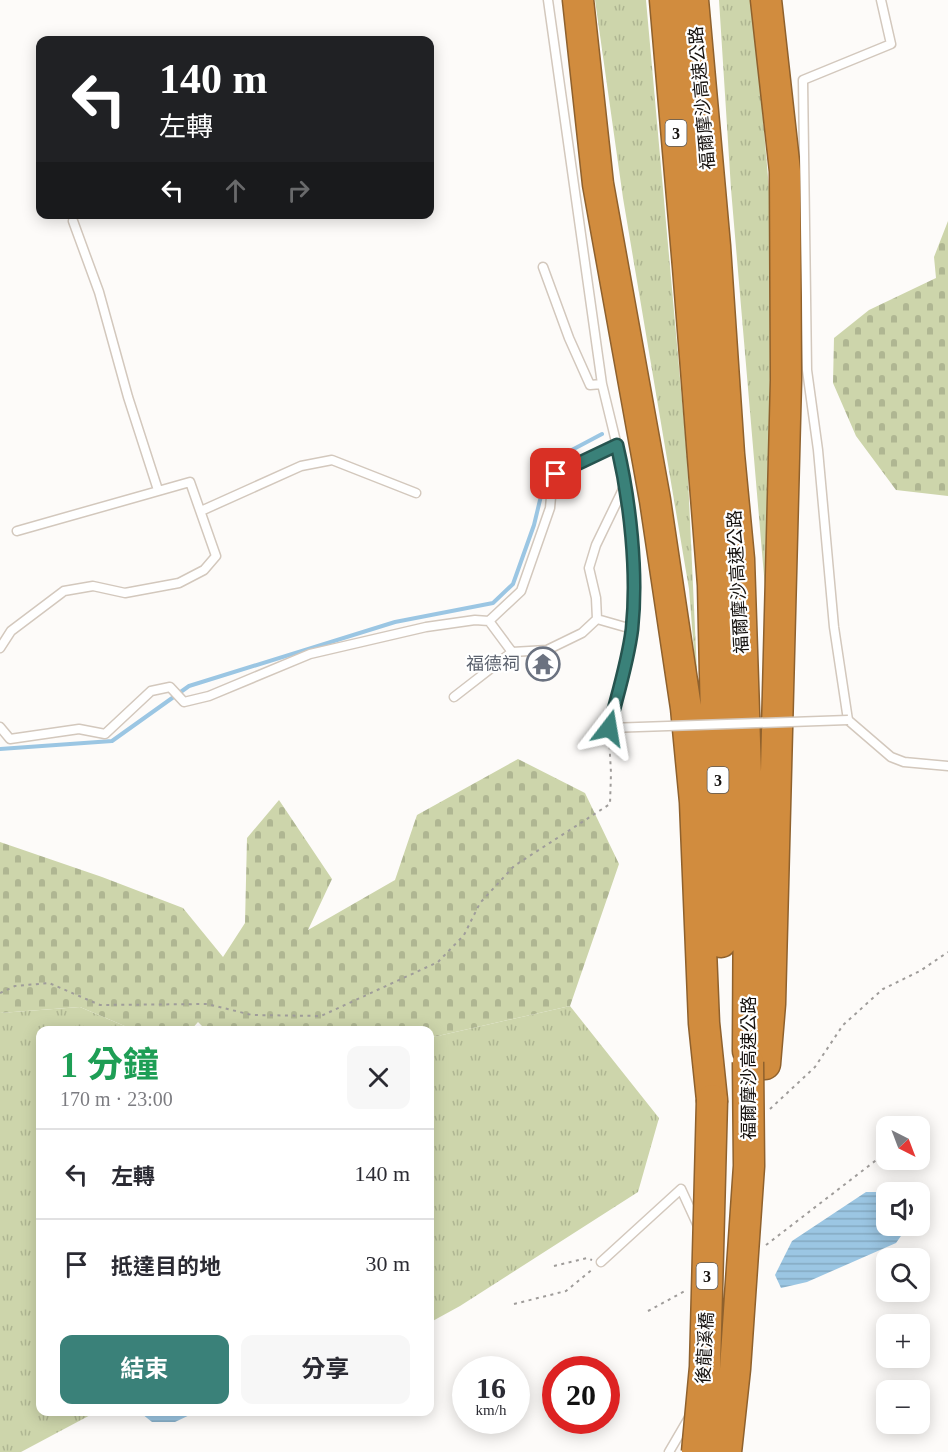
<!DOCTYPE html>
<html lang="zh-TW">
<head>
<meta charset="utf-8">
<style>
  :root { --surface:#fff; --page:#f7f7f7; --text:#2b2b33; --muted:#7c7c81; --line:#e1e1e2; --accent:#3a8179 }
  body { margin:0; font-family:"Times New Roman","Noto Sans TC",serif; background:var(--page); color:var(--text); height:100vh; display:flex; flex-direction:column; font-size:22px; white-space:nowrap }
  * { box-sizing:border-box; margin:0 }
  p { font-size:20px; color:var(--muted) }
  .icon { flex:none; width:33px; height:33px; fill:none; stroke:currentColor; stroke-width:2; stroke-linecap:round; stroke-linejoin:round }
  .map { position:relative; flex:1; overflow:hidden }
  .side { position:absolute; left:36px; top:1026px; width:398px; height:390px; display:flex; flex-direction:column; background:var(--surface); border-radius:12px; box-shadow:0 3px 15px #0003 }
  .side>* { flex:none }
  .hud { position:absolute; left:36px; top:36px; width:398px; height:183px; border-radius:12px; box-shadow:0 3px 15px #0003; background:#202124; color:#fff; overflow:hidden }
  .needle { width:39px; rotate:138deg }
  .fabs { position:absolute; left:876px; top:1116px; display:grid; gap:12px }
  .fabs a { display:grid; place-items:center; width:54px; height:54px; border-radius:12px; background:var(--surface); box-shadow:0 3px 15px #0003; font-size:30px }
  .speed { position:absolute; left:452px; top:1356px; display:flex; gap:12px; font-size:30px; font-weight:700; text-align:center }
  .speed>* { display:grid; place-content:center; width:78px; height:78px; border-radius:50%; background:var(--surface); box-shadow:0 3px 15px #0003; line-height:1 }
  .speed small { font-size:15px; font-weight:400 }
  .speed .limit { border:9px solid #d22; background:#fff; color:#111 }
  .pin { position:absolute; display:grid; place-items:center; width:51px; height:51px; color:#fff; margin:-26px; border-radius:12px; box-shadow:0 3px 9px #0006 }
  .me { position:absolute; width:66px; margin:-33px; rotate:14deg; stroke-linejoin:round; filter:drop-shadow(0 0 4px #0008) }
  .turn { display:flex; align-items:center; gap:21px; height:126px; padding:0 24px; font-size:27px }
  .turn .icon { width:78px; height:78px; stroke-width:2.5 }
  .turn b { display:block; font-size:42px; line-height:51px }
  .lanes { display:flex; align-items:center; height:57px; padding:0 24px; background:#0003; justify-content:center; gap:30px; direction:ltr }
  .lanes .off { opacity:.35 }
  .round { display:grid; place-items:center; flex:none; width:63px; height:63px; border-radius:12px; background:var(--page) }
  .overview { display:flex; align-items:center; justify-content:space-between; height:102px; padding:0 24px }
  h1 { font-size:36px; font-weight:700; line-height:45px; color:#1e9e55 }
  .cta { display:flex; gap:12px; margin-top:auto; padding:12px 24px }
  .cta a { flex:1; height:69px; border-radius:12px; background:var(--accent); color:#fff; font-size:24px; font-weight:700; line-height:69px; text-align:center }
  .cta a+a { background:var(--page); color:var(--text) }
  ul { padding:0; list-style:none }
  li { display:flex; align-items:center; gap:18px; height:90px; padding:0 24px; border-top:2px solid var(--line) }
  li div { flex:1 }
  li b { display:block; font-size:22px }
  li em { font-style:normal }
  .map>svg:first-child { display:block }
  .grass { fill:url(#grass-tufts) }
  .cemetery { fill:url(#cemetery-stones) }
  .water { fill:url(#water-rules) }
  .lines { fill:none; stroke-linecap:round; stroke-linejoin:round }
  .stream { stroke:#9bc6e3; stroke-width:4 }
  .service-casing { stroke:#d3c8bd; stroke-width:11 }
  .motorway-casing { stroke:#8f612d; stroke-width:33 }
  .path { stroke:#9f9c9a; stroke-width:2; stroke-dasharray:3 4.5; stroke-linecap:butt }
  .service { stroke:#fff; stroke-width:8 }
  .motorway { stroke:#d18c3e; stroke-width:30 }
  .service-bridge-casing { stroke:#d3c8bd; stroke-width:11; stroke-linecap:butt }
  .motorway-bridge-casing { stroke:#8f612d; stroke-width:33; stroke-linecap:butt }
  .service-bridge { stroke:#fff; stroke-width:8 }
  .motorway-bridge { stroke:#d18c3e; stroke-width:30 }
  .route-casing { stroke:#26544f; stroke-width:15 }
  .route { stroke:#3a8179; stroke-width:10 }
  .labels { text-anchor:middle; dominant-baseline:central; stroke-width:4.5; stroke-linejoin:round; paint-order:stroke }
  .shield { fill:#fff; stroke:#5b5856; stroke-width:1.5 }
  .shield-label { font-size:16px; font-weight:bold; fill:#15110e }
  .street-label { font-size:18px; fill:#15110e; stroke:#fff }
  .worship-label { font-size:18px; fill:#5b616d; stroke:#fff; text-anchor:end }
</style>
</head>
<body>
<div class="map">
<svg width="948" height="1452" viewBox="0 0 948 1452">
  <defs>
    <pattern id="grass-tufts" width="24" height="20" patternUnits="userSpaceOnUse" patternTransform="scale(1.5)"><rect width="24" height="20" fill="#cdd5ab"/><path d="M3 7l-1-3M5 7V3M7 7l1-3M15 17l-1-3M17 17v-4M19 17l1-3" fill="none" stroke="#afb692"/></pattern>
    <pattern id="cemetery-stones" width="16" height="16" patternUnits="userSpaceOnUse" patternTransform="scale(1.5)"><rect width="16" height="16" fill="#cdd5ab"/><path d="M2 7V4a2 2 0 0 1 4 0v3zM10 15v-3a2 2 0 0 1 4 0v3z" fill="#afb692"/></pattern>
    <pattern id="water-rules" width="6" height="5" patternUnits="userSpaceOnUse" patternTransform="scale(1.5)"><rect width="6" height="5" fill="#9bc6e3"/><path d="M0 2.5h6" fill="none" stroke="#85a9c2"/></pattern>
  </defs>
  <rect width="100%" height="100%" fill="#fdfbf9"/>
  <path class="grass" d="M 595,0 L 646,0 L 687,456 L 699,715 L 689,589 L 623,198 Z
    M 719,0 L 755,0 L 756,38 L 775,258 L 770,646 L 731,189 Z
    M 570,1006 L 659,1118 L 638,1192 L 460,1306 L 429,1323 L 429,1038 Z
    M 80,1007 L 134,1030 L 40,1030 L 40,1412 L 96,1412 L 21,1452 L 0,1452 L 0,1013 Z"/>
  <path class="cemetery" d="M 948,221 L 948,496 L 896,490 L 856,436 L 833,383 L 834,338 L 869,310 L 936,278 L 934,257 Z
    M 518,759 L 585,793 L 619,864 L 570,1006 L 429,1038 L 429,1030 L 206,1030 L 198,1022 L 191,1030 L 134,1030 L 80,1007 L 0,1013 L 0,842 L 102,877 L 183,908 L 223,957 L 245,923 L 247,838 L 279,800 L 332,879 L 308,930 L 395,880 L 417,815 Z"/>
  <path class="water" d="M 866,1192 L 889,1192 L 886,1192 L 886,1226 L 908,1226 L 896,1243 L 807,1282 L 781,1288 L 775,1275 L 792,1241 Z
    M 144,1412 L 196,1412 L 175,1422 L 152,1422 L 142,1414 Z"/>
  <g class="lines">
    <path class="stream" d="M 0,749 L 112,741 L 189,686 L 395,622 L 493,603 L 513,584 L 534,525 L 547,471 L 551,461 L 602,434"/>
    <defs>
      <path id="service" d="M 548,0 L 602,384 L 626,483 L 633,563 L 632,629 L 609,728
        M 881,0 L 891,44 L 803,80 L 807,370 L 818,450 L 834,627 L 848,720 L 891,757 L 904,762 L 948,766
        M 73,221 L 99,292 L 128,397 L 158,490
        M 543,267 L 569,338 L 590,385 L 602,384
        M 201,511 L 301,466 L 332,460 L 416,493
        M 597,619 L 632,629
        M 489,621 L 512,652 L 547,650 L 582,633 L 597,619 L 596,598 L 589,568 L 596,545 L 626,483
        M 0,648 L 11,631 L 64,591 L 93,586 L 125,593 L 179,583 L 204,570 L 216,556 L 190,482 L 17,531
        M 454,697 L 512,652
        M 0,727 L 10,739 L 79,729 L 105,734 L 151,691 L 170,687 L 184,702 L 209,696 L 310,654 L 426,627 L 475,620 L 489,621 L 521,591 L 550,508 L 552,486 L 557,474 L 617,445
        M 601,1262 L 681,1189 L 698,1226
        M 669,1452 L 690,1416"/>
      <path id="motorway" d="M 578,0 L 598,184 L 655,500 L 686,708 L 695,802 L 704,1023 L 712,1100
        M 665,0 L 688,267 L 713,585 L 721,942
        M 693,0 L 715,246 L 729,454 L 739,559 L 749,864 L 748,1051
        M 765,1064 L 770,1004 L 786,380 L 785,171 L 766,0"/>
    </defs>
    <use href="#service" class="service-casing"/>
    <use href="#motorway" class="motorway-casing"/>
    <path class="path" d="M 0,993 L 15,986 L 49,983 L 100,1005 L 207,1004 L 252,1015 L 321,1016 L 438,962 L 464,935 L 480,903 L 514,866 L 610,804 L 611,773 L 609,737
      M 770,1109 L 815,1067 L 843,1025 L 883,989 L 920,971 L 948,952
      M 766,1245 L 879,1158
      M 554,1266 L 587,1258 L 592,1260
      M 514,1304 L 566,1291 L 594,1268
      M 648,1311 L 685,1291"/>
    <use href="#service" class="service"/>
    <use href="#motorway" class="motorway"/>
    <defs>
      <path id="service-bridge" d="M 609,728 L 848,720"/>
      <path id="motorway-bridge" d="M 697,1452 L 705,1367 L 712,1100
        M 726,1452 L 735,1369 L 749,1166 L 748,1062"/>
    </defs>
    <use href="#service-bridge" class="service-bridge-casing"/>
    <use href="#motorway-bridge" class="motorway-bridge-casing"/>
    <use href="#service-bridge" class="service-bridge"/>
    <use href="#motorway-bridge" class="motorway-bridge"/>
  </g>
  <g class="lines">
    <defs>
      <path id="route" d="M 556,474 L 617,445 C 630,501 638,572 632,629 C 628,662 617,696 609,728"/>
    </defs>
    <use href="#route" class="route-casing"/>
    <use href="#route" class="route"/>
  </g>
  <defs>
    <symbol id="temple-ring" viewBox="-11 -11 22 22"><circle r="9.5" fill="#fff" stroke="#6b7280" stroke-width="1.5"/><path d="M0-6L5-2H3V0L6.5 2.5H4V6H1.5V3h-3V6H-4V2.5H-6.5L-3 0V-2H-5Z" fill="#6b7280"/></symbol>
  </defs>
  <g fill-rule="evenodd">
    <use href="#temple-ring" x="524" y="645" width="38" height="38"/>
  </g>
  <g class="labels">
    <g class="shield">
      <rect x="665.5" y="120" width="21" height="26" rx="4.5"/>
      <rect x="707.5" y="767" width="21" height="26" rx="4.5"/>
      <rect x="696.5" y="1263" width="21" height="26" rx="4.5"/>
    </g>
    <g class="shield-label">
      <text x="676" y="133">3</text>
      <text x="718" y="780">3</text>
      <text x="707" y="1276">3</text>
    </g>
    <g class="street-label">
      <text transform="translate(702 98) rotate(-95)">福爾摩沙高速公路</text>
      <text transform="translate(738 582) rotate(-93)">福爾摩沙高速公路</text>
      <text transform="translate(749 1068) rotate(-90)">福爾摩沙高速公路</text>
      <text transform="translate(705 1348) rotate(-87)">後龍溪橋</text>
    </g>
    <g class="worship-label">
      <text x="520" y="664">福德祠</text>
    </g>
  </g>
</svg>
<div class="fabs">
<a><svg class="needle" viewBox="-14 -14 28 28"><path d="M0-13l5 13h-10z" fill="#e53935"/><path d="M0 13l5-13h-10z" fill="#7c7c81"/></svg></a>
<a><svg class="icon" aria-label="sound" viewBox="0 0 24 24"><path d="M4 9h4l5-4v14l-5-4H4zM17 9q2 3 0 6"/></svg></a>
<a><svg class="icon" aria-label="search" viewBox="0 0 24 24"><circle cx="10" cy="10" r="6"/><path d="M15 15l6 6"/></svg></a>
<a>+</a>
<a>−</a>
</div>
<div class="speed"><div>16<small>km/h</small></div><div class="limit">20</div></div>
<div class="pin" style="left:556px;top:474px;background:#d93025"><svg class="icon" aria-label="arrive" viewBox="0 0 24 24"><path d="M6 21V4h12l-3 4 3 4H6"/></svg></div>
<svg class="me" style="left:609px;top:728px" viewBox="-20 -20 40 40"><path d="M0-17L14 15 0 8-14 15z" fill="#3a8179" stroke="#fff" stroke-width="4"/></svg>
<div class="hud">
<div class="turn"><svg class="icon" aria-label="left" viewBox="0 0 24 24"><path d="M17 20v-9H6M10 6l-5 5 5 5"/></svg><div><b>140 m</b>左轉</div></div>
<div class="lanes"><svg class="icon" aria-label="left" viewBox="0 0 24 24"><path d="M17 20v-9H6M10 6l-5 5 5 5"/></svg><svg class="icon off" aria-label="ahead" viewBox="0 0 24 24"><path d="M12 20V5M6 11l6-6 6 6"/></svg><svg class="icon off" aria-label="right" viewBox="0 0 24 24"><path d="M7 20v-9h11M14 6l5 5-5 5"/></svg></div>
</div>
<section class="side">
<div class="overview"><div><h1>1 分鐘</h1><p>170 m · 23:00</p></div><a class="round"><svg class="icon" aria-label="close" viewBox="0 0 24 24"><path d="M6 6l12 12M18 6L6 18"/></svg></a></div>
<ul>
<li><svg class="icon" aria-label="left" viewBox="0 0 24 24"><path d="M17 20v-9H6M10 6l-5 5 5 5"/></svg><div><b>左轉</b></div><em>140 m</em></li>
<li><svg class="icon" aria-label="arrive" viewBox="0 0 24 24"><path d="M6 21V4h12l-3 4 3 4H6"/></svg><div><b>抵達目的地</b></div><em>30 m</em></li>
</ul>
<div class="cta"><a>結束</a><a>分享</a></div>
</section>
</div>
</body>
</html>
